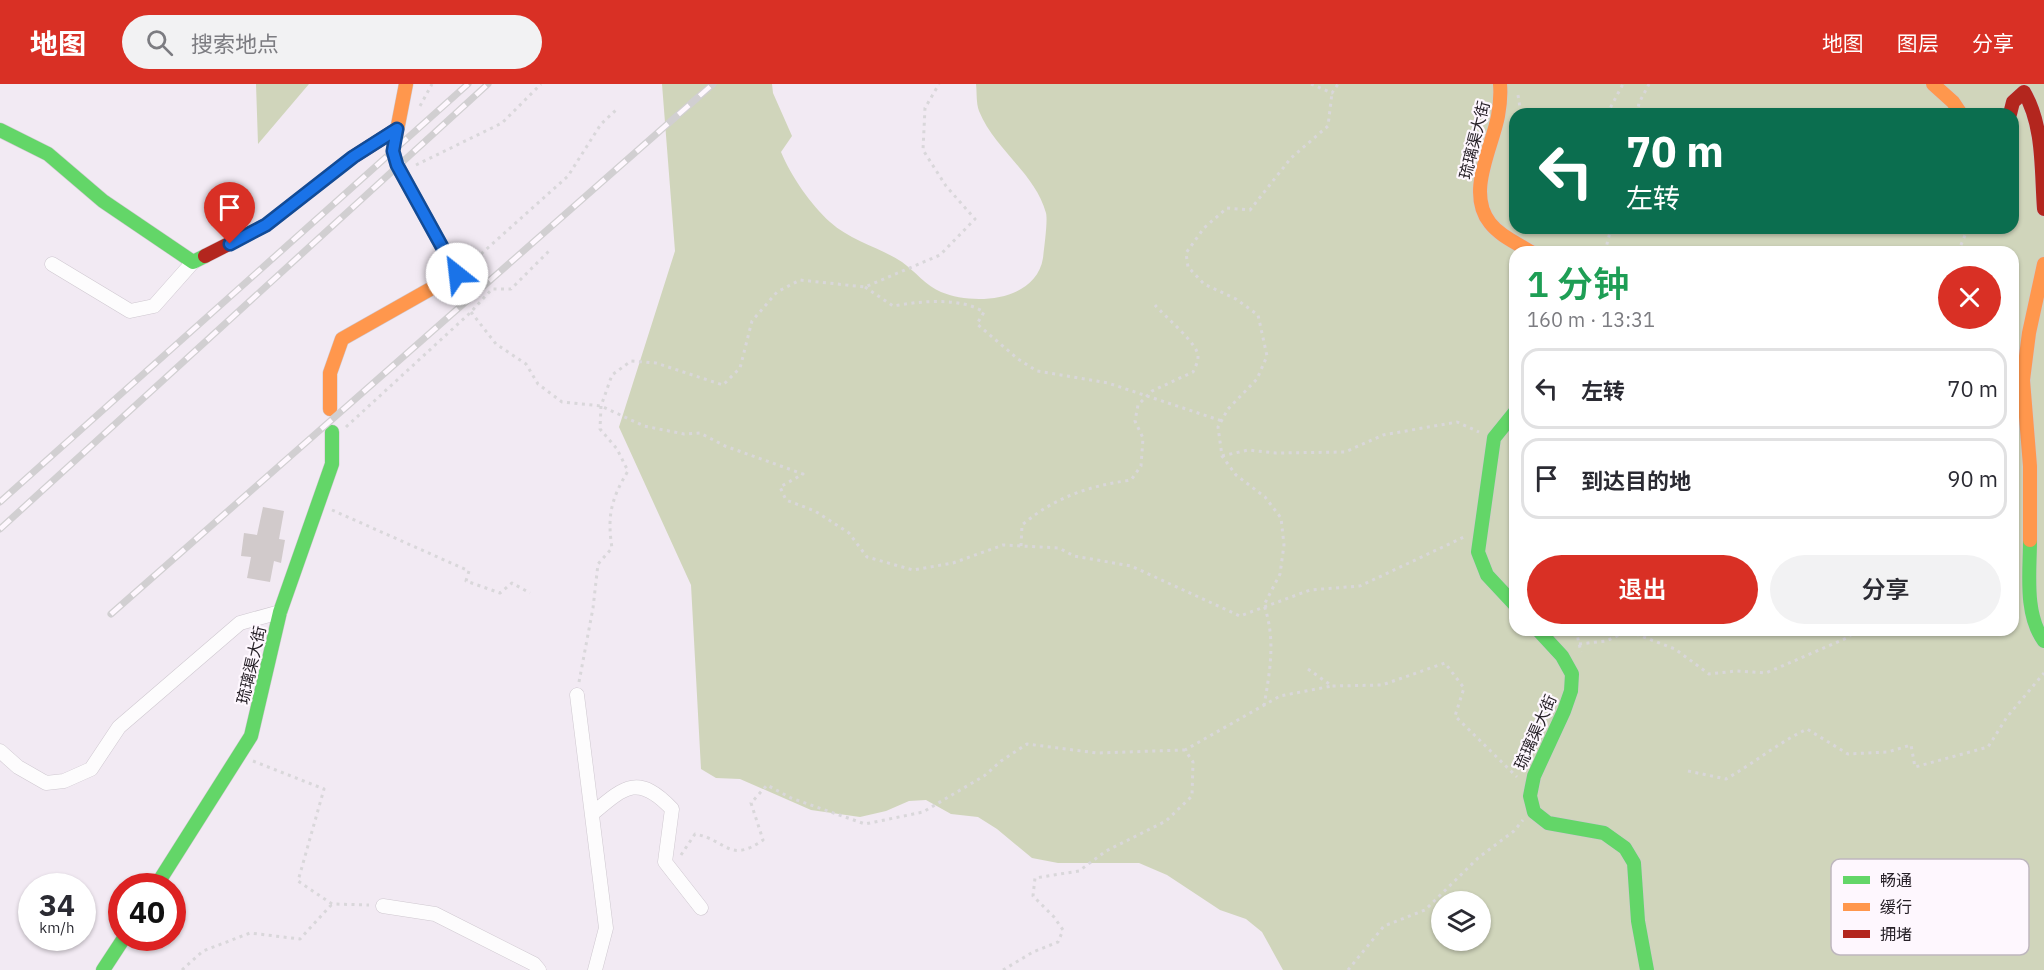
<!DOCTYPE html>
<html lang="zh">
<head>
<meta charset="utf-8">
<style>
  :root { --surface:#fff; --page:#f2f2f3; --text:#2b2b33; --muted:#7c7c81; --line:#e1e1e2; --accent:#d93025 }
  body { margin:0; font-family:"IBM Plex Sans","Noto Sans SC",sans-serif; background:var(--page); color:var(--text); height:100vh; display:flex; flex-direction:column; font-size:22px; white-space:nowrap }
  * { box-sizing:border-box; margin:0 }
  p { font-size:20px; color:var(--muted) }
  .icon { flex:none; width:33px; height:33px; fill:none; stroke:currentColor; stroke-width:2; stroke-linecap:round; stroke-linejoin:round }
  .map { position:relative; flex:1; overflow:hidden }
  .details { position:absolute; left:1509px; top:162px; width:510px; height:390px; display:flex; flex-direction:column; background:var(--surface); border-radius:18px; box-shadow:0 2px 4px #0004 }
  .details>* { flex:none }
  .top-card { position:absolute; left:1509px; top:24px; width:510px; height:126px; border-radius:18px; box-shadow:0 2px 4px #0004; background:#0b6e4f; color:#fff; overflow:hidden }
  .fabs { position:absolute; left:1431px; top:807px; display:grid; gap:12px }
  .fabs a { display:grid; place-items:center; width:60px; height:60px; border-radius:50%; background:var(--surface); box-shadow:0 2px 4px #0004; font-size:30px }
  .speed { position:absolute; left:18px; top:789px; display:flex; gap:12px; font-size:30px; font-weight:700; text-align:center }
  .speed>* { display:grid; place-content:center; width:78px; height:78px; border-radius:50%; background:var(--surface); box-shadow:0 2px 4px #0004; line-height:1 }
  .speed small { font-size:15px; font-weight:400 }
  .speed .limit { border:9px solid #d22; background:#fff; color:#111 }
  .pin { position:absolute; display:grid; place-items:center; width:51px; height:51px; color:#fff; margin:-62px -26px; border-radius:50% 50% 50% 0; rotate:-45deg; box-shadow:0 0 6px #0007 }
  .pin .icon { rotate:45deg }
  .me { position:absolute; width:66px; margin:-33px; rotate:331deg; stroke-linejoin:round; filter:drop-shadow(0 0 4px #0008) }
  .turn { display:flex; align-items:center; gap:21px; height:126px; padding:0 18px; font-size:27px }
  .turn .icon { width:78px; height:78px; stroke-width:2.5 }
  .turn b { display:block; font-size:42px; line-height:51px }
  .round { display:grid; place-items:center; flex:none; width:63px; height:63px; border-radius:32px; background:var(--page) }
  .headline { display:flex; align-items:center; justify-content:space-between; height:102px; padding:0 18px }
  h1 { font-size:36px; font-weight:600; line-height:45px; color:#1e9e55 }
  .primary-button { display:flex; gap:12px; margin-top:auto; padding:12px 18px }
  .primary-button a { flex:1; height:69px; border-radius:36px; background:var(--accent); color:#fff; font-size:24px; font-weight:600; line-height:69px; text-align:center }
  .primary-button a+a { background:var(--page); color:var(--text) }
  ul { padding:0; list-style:none }
  li { display:flex; align-items:center; gap:18px; height:81px; margin:0 12px 9px; padding:0 6px; border:3px solid var(--line); border-radius:18px }
  li div { flex:1 }
  li b { display:block; font-size:22px }
  li em { font-style:normal }
  header { display:flex; align-items:center; gap:36px; box-sizing:border-box; height:84px; padding:0 30px; background:var(--accent); color:#fff }
  header strong { font-size:28px }
  nav { display:flex; gap:33px; margin-inline-start:auto; font-size:21px }
  .search { width:420px; height:54px; background:var(--page); display:flex; align-items:center; gap:15px; box-sizing:border-box; padding:0 21px; border-radius:33px; color:var(--muted); font-size:22px }
  .map>svg:first-child { display:block }
  .green { fill:#d0d5bb; fill-rule:evenodd }
  .building { fill:#d1cacb }
  .lines { fill:none; stroke-linecap:round; stroke-linejoin:round }
  .street-casing { stroke:#cfc8d0; stroke-width:15 }
  .fast-casing { stroke:#cfc8d0; stroke-width:15 }
  .slow-casing { stroke:#cfc8d0; stroke-width:15 }
  .jam-casing { stroke:#cfc8d0; stroke-width:15 }
  .path { stroke:#d9d7da; stroke-width:3; stroke-dasharray:3 4.5; stroke-linecap:butt }
  .street { stroke:#fdfcfd; stroke-width:14 }
  .fast { stroke:#63d668; stroke-width:14 }
  .slow { stroke:#ff974d; stroke-width:14 }
  .jam { stroke:#b3261e; stroke-width:14 }
  .rail-casing { stroke:#d1cfd1; stroke-width:7 }
  .rail { stroke:#fef7fe; stroke-width:4.5; stroke-dasharray:14; stroke-linecap:butt }
  .route-casing { stroke:#114b97; stroke-width:15 }
  .route { stroke:#1a73e8; stroke-width:10 }
  .labels { text-anchor:middle; dominant-baseline:central; stroke-width:4.5; stroke-linejoin:round; paint-order:stroke }
  .street-label { font-size:16px; fill:#272128; stroke:#fef7fe }
  .key { fill:#fef7fe; stroke:#beb7be; stroke-width:1.5 }
  .key-label { font-size:16px; fill:#272128 }
</style>
</head>
<body>
<header>
<strong>地图</strong>
<div class="search"><svg class="icon" aria-label="search" viewBox="0 0 24 24"><circle cx="10" cy="10" r="6"/><path d="M15 15l6 6"/></svg>搜索地点</div>
<nav><a>地图</a><a>图层</a><a>分享</a></nav>
</header>
<div class="map">
<svg width="2044" height="886" viewBox="0 0 2044 886">
  <rect width="100%" height="100%" fill="#f2eaf3"/>
  <path class="green" d="M 256,0 L 309,0 L 258,60 Z
    M 662,0 L 772,0 L 773,9 L 792,52 L 781,68 C 791,92 811,121 830,138 C 851,157 879,163 902,178 C 915,187 926,202 941,208 C 975,222 1036,217 1043,174 C 1044,165 1048,136 1046,129 C 1035,89 995,66 979,27 C 976,19 977,8 976,0 L 2044,0 L 2044,886 L 1283,886 L 1262,848 L 1246,835 L 1220,826 L 1167,791 L 1139,779 L 1058,779 L 1032,774 L 997,745 L 978,733 L 951,730 L 926,716 L 909,717 L 886,727 L 860,733 L 811,726 L 740,695 L 716,694 L 701,685 L 691,501 L 619,343 L 675,167 ZM 1515,30 L 2013,30 L 2013,144 L 1515,144 ZM 1515,168 L 2013,168 L 2013,546 L 1515,546 ZM 1442,818 L 1480,818 L 1480,856 L 1442,856 Z"/>
  <path class="building" d="M 263,423 L 284,427 L 279,455 L 285,456 L 281,479 L 274,477 L 270,498 L 247,494 L 251,473 L 241,472 L 244,449 L 257,451 Z"/>
  <g class="lines">
    <defs>
      <path id="street" d="M 52,180 L 130,227 L 154,222 L 193,178
        M 577,611 L 606,844 L 595,886
        M 0,667 L 18,683 L 46,699 L 64,697 L 91,685 L 119,643 L 240,539 L 280,528
        M 592,730 C 624,703 638,689 672,725 L 665,778 L 701,824
        M 383,822 L 435,830 L 534,880 L 539,886"/>
      <path id="fast" d="M 0,46 L 48,70 L 103,117 L 193,178 L 205,172
        M 1515,328 L 1494,354 L 1478,468 L 1487,491 L 1515,521
        M 2030,456 C 2030,488 2024,530 2044,557
        M 1538,546 L 1562,572 L 1572,590 L 1571,607 L 1564,627 L 1534,692 L 1530,712 L 1534,728 L 1548,739 L 1604,749 L 1625,764 L 1634,779 L 1638,837 L 1647,886
        M 156,802 L 251,652 L 280,528 L 332,380 L 332,348
        M 103,886 L 124,854"/>
      <path id="slow" d="M 1500,0 C 1501,11 1500,21 1498,32 C 1492,64 1466,109 1490,139 C 1500,152 1517,159 1531,168
        M 1933,0 L 1953,18 L 1961,30
        M 330,325 L 330,289 L 342,255 L 457,190 L 397,81 L 393,67 L 406,0
        M 2030,456 L 2030,382 L 2023,296 L 2029,249 L 2044,180"/>
      <path id="jam" d="M 2010,30 L 2013,18 L 2024,8 C 2044,42 2041,86 2044,125
        M 205,172 L 266,141 L 353,73 L 397,45"/>
    </defs>
    <use href="#street" class="street-casing"/>
    <use href="#fast" class="fast-casing"/>
    <use href="#slow" class="slow-casing"/>
    <use href="#jam" class="jam-casing"/>
    <path class="path" d="M 1311,0 L 1332,9 L 1338,0
      M 1518,11 L 1521,30
      M 420,22 L 432,0
      M 1607,30 L 1623,0
      M 1637,30 L 1639,19 L 1649,0
      M 416,81 L 502,39 L 541,0
      M 1605,168 L 1611,144
      M 1958,168 L 1968,144
      M 470,180 L 568,92 L 601,40 L 616,26
      M 865,203 L 893,222 C 921,217 960,213 984,228 L 977,240 L 1018,275 L 1037,287 L 1108,299 L 1222,337
      M 471,228 L 496,260 L 526,280 L 538,300 L 562,318 L 601,322 L 644,342 L 684,350 L 700,349 L 725,362 L 803,390 L 780,403 L 786,416 L 815,427 L 849,449 L 867,473 L 913,486 L 953,479 L 1003,461 L 1059,464 L 1074,472 L 1131,482 L 1240,532 L 1310,506 L 1360,502 L 1464,453
      M 346,343 L 471,228 L 492,205 L 511,205 L 551,165
      M 1222,372 L 1248,366 L 1276,369 L 1345,368 L 1383,351 L 1457,338 L 1479,348
      M 332,426 L 469,487 L 466,497 L 500,509 L 512,499 L 530,509
      M 1021,462 L 1022,441 C 1055,413 1089,402 1131,396 L 1141,382 L 1143,354 L 1135,337 L 1138,321 L 1152,307 L 1193,288 C 1195,284 1198,278 1198,273 C 1199,260 1165,233 1155,221
      M 1576,546 L 1581,568
      M 1579,560 L 1606,557 L 1628,547 L 1675,565 L 1709,590 L 1736,587 L 1766,589 L 1849,553 L 1855,546
      M 1308,585 L 1332,602 L 1382,601 L 1445,579 L 1464,604 L 1455,632 L 1517,693
      M 579,598 L 593,524 L 598,480 L 612,464 C 607,432 611,415 628,387 L 617,365 L 600,345 L 601,322 L 612,291 L 631,277 L 656,279 L 723,301 L 740,284 L 752,237 L 777,208 L 800,196 L 865,203 L 940,171 L 975,135 L 946,102 L 923,66 L 925,24 L 939,0
      M 1264,622 C 1270,586 1276,556 1264,521 L 1280,490 L 1284,461 L 1281,434 L 1265,413 L 1236,391 L 1222,372 L 1218,343 L 1228,325 L 1257,295 L 1267,272 L 1258,231 L 1236,215 L 1204,200 L 1188,183 L 1186,169 L 1204,144 L 1227,124 L 1250,126 L 1291,74 L 1328,42 L 1332,9
      M 253,677 L 324,705 L 298,797 L 332,820 L 369,821
      M 1688,687 L 1726,695 C 1754,679 1778,659 1807,645 L 1848,670 L 1888,668 L 1911,661 L 1915,683 L 1988,663 L 2007,633 L 2044,589
      M 681,771 L 695,750 C 727,756 729,780 763,756 L 751,719 L 767,701 L 791,714 L 865,740 L 923,728 L 984,692 L 1001,677 L 1027,660 L 1097,669 L 1185,666
      M 182,886 L 203,867 L 250,849 L 300,855 L 332,820
      M 1003,886 L 1033,868 L 1058,858 L 1063,846 L 1054,833 L 1033,812 L 1035,794 L 1079,787 L 1106,767 L 1166,737 L 1192,712 L 1193,678 L 1185,666 L 1280,612 L 1332,602
      M 1348,886 L 1384,842 L 1425,826 L 1478,774 L 1514,747 L 1523,736"/>
    <use href="#street" class="street"/>
    <use href="#fast" class="fast"/>
    <use href="#slow" class="slow"/>
    <use href="#jam" class="jam"/>
    <defs>
      <path id="rail" d="M 0,418 L 468,0
        M 0,445 L 488,0
        M 111,530 L 713,0"/>
    </defs>
    <use href="#rail" class="rail-casing"/>
    <use href="#rail" class="rail"/>
  </g>
  <g class="lines">
    <defs>
      <path id="route" d="M 230,160 L 266,141 L 353,73 L 397,45 L 393,67 L 397,81 L 457,190"/>
    </defs>
    <use href="#route" class="route-casing"/>
    <use href="#route" class="route"/>
  </g>
  <g class="labels">
    <g class="street-label">
      <text transform="translate(1474 56) rotate(-76)">琉璃渠大街</text>
      <text transform="translate(251 581) rotate(-77)">琉璃渠大街</text>
      <text transform="translate(1535 648) rotate(-66)">琉璃渠大街</text>
    </g>
  </g>
  <rect x="1831" y="775" width="198" height="96" rx="9" class="key"/>
  <rect x="1843" y="792" width="27" height="8" fill="#63d668"/>
  <rect x="1843" y="819" width="27" height="8" fill="#ff974d"/>
  <rect x="1843" y="846" width="27" height="8" fill="#b3261e"/>
  <g class="key-label">
    <text x="1880" y="802">畅通</text>
    <text x="1880" y="829">缓行</text>
    <text x="1880" y="856">拥堵</text>
  </g>
</svg>
<div class="fabs">
<a><svg class="icon" aria-label="layers" viewBox="0 0 24 24"><path d="M12 4l9 5-9 5-9-5zM3 14l9 5 9-5"/></svg></a>
</div>
<div class="speed"><div>34<small>km/h</small></div><div class="limit">40</div></div>
<div class="pin" style="left:230px;top:160px;background:#d93025"><svg class="icon" aria-label="arrive" viewBox="0 0 24 24"><path d="M6 21V4h12l-3 4 3 4H6"/></svg></div>
<svg class="me" style="left:457px;top:190px" viewBox="-20 -20 40 40"><circle r="19" fill="#fff"/><path d="M0-13L10 11 0 6-10 11z" fill="#1a73e8"/></svg>
<div class="top-card">
<div class="turn"><svg class="icon" aria-label="left" viewBox="0 0 24 24"><path d="M17 20v-9H6M10 6l-5 5 5 5"/></svg><div><b>70 m</b>左转</div></div>
</div>
<section class="details">
<div class="headline"><div><h1>1 分钟</h1><p>160 m · 13:31</p></div><a class="round" style="background:#d93025;color:#fff"><svg class="icon" aria-label="close" viewBox="0 0 24 24"><path d="M6 6l12 12M18 6L6 18"/></svg></a></div>
<ul>
<li><svg class="icon" aria-label="left" viewBox="0 0 24 24"><path d="M17 20v-9H6M10 6l-5 5 5 5"/></svg><div><b>左转</b></div><em>70 m</em></li>
<li><svg class="icon" aria-label="arrive" viewBox="0 0 24 24"><path d="M6 21V4h12l-3 4 3 4H6"/></svg><div><b>到达目的地</b></div><em>90 m</em></li>
</ul>
<div class="primary-button"><a>退出</a><a>分享</a></div>
</section>
</div>
</body>
</html>
